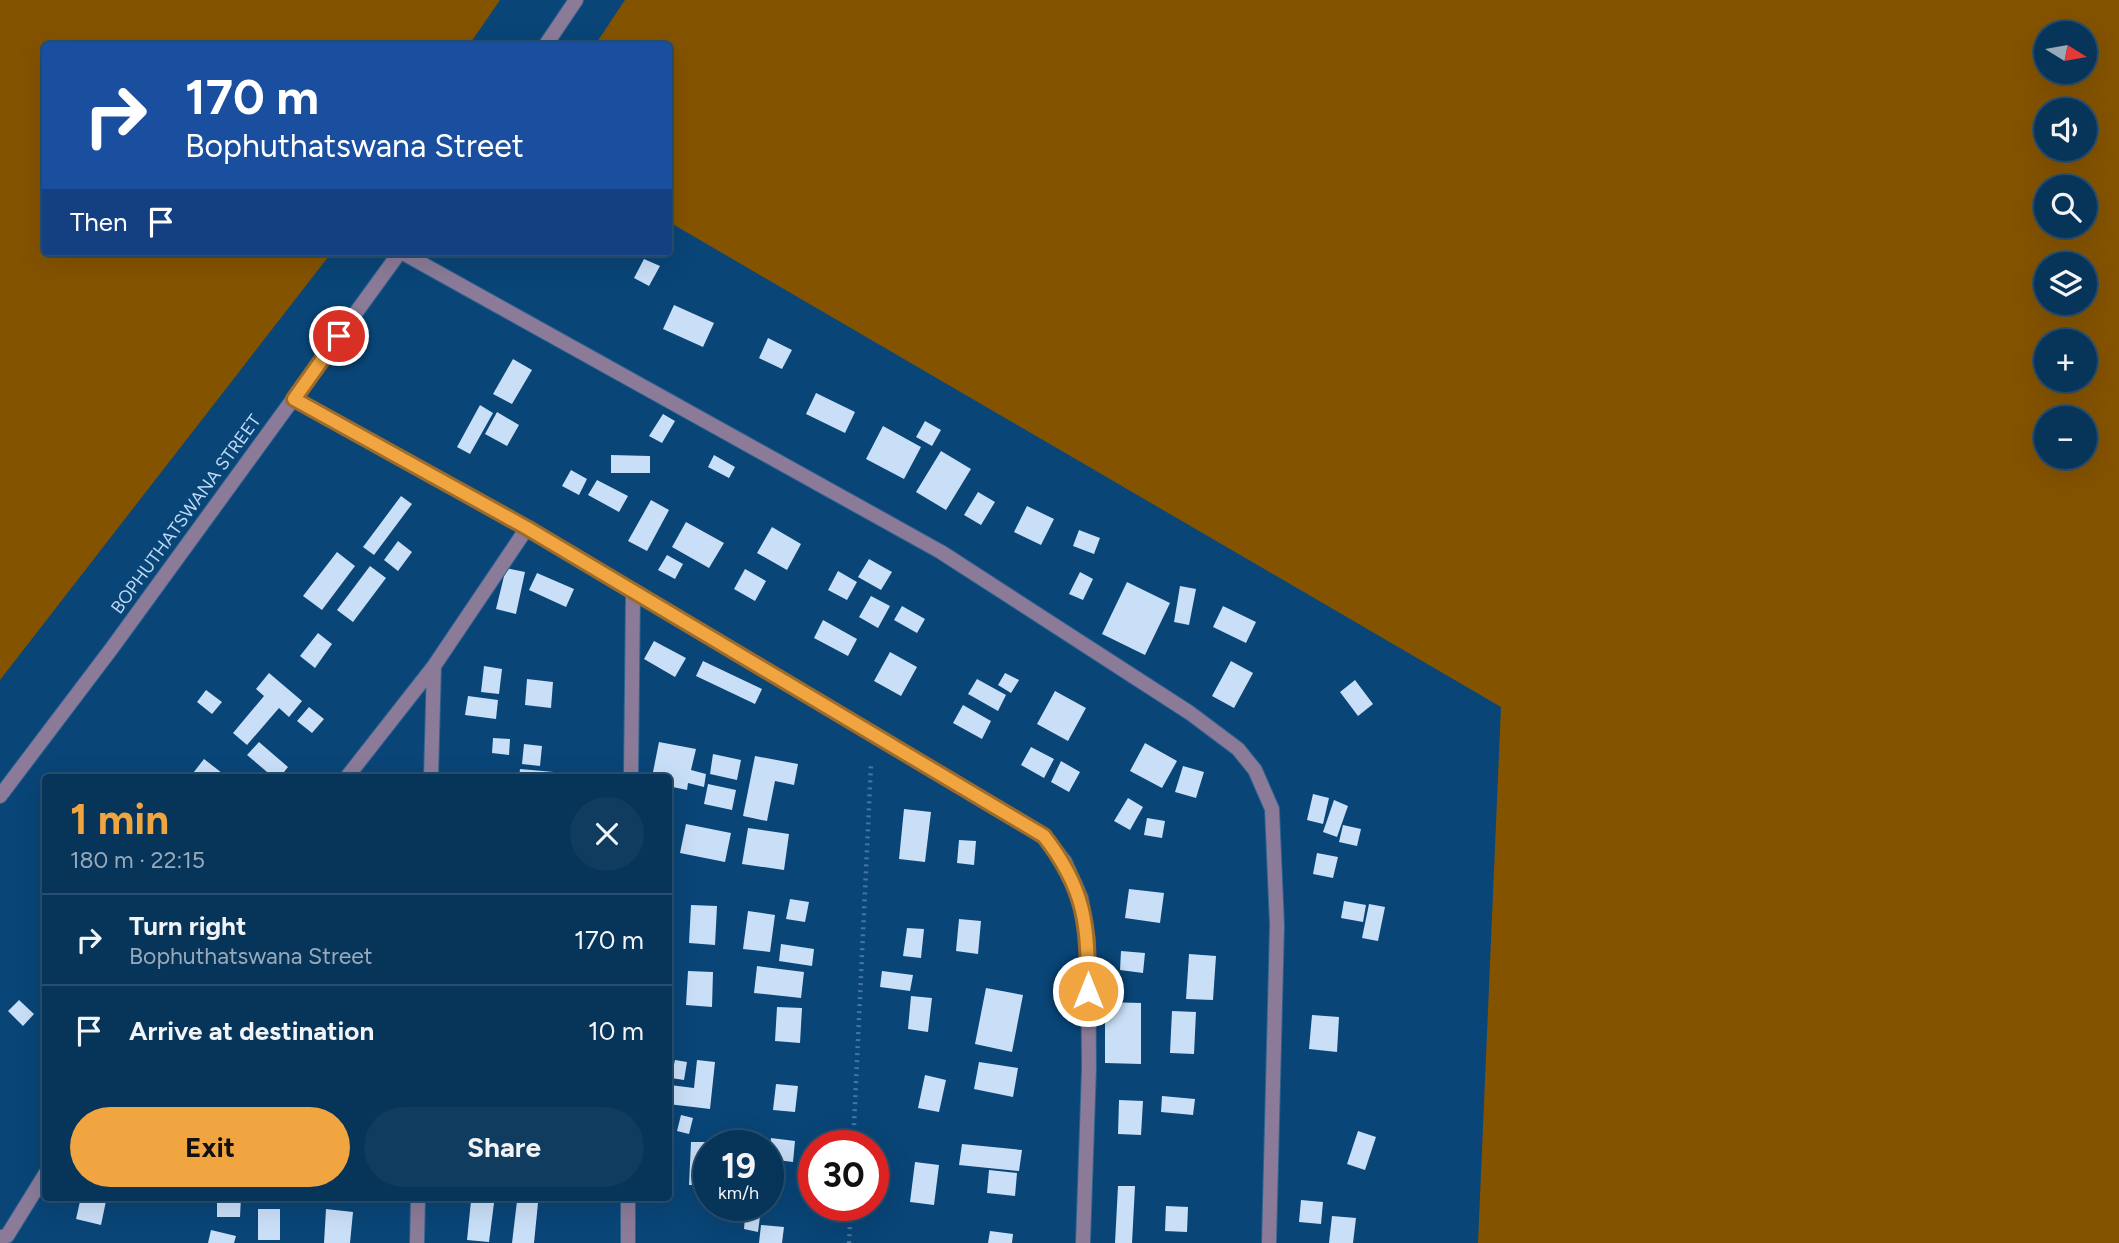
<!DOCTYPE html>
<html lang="en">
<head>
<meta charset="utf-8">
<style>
  :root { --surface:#073459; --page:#103c5f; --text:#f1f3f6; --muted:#98aaba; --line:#284f6f; --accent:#f1a540 }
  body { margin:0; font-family:Figtree,sans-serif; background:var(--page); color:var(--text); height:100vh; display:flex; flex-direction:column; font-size:26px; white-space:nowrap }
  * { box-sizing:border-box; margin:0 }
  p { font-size:23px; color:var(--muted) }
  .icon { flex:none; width:38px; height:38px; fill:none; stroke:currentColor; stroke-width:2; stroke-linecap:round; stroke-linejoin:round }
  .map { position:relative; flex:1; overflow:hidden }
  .drawer { position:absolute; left:42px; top:774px; width:630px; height:427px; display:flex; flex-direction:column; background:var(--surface); border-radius:7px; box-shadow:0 7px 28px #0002,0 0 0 2px var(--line) }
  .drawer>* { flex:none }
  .top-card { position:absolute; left:42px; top:42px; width:630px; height:214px; border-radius:7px; box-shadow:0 7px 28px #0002,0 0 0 2px var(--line); background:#1a4fa0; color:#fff; overflow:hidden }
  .needle { width:46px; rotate:101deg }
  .controls { position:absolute; left:2034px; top:21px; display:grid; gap:14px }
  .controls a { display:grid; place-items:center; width:63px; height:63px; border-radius:50%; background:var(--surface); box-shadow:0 7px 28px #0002,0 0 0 2px var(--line); font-size:35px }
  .speed { position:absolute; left:693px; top:1130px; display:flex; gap:14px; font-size:35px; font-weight:700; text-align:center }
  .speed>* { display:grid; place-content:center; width:91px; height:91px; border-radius:50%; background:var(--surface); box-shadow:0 7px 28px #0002,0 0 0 2px var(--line); line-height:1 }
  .speed small { font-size:18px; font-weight:400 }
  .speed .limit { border:10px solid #d22; background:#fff; color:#111 }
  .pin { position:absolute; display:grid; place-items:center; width:60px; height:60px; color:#fff; margin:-30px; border:4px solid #fff; border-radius:50%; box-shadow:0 2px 7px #0007 }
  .me { position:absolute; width:77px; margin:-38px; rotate:0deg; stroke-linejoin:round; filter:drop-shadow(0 0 5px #0008) }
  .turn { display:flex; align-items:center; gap:24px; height:147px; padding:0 28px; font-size:32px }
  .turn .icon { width:91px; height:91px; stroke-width:2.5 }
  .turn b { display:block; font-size:49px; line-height:60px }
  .then { display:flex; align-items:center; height:66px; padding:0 28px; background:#0003; gap:14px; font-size:26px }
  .round { display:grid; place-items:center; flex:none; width:74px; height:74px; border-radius:37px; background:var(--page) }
  .overview { display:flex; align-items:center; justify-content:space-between; height:119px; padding:0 28px }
  h1 { font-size:42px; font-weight:700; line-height:52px; color:var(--accent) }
  .button { display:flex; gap:14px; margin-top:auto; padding:14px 28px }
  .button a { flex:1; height:80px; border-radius:42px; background:var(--accent); color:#111; font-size:28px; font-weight:700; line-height:80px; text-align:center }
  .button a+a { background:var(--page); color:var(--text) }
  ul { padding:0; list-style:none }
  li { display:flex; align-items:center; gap:21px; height:91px; padding:0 28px; border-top:2px solid var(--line) }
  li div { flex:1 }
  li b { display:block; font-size:26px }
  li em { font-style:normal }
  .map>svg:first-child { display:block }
  .green { fill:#845300; fill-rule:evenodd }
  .building { fill:#c9dff7 }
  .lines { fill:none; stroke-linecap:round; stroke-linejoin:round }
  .minor-casing { stroke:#2d6290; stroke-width:16 }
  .tertiary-casing { stroke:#2d6290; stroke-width:16 }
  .path { stroke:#4576a2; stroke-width:4.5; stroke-dasharray:2 5; stroke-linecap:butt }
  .minor { stroke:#8b7b98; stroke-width:14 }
  .tertiary { stroke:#8b7b98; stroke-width:14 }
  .route-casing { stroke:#9d6b2a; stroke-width:18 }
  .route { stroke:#f1a540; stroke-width:12 }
  .labels { text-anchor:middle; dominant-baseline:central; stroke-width:7; stroke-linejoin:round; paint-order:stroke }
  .street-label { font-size:18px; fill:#bcd8f6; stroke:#094577 }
</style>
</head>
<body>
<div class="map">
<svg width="2119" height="1243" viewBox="0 0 2119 1243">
  <rect width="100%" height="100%" fill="#094577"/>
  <path class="green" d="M 0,0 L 500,0 L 469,45 L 46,46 L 46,252 L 332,252 L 0,680 Z
    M 625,0 L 2119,0 L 2119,1243 L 1478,1243 L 1501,707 L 669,222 L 668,46 L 595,45 ZM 2046,33 L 2084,33 L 2084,72 L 2046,72 ZM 2046,110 L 2084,110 L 2084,149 L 2046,149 ZM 2046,187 L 2084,187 L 2084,226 L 2046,226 ZM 2046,264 L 2084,264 L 2084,303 L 2046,303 ZM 2046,341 L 2084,341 L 2084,380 L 2046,380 ZM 2046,418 L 2084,418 L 2084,457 L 2046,457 Z"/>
  <path class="building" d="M 644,259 L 660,266 L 649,286 L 634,278 Z
    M 674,305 L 714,323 L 703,347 L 663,329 Z
    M 768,338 L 792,350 L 782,369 L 759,358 Z
    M 513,359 L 532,370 L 512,404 L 493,394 Z
    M 816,393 L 855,412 L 845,433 L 806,414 Z
    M 480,405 L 493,413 L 470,454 L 457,447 Z
    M 497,412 L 519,425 L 507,446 L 485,434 Z
    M 663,414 L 675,421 L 662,443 L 649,436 Z
    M 925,421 L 941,430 L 932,446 L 916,437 Z
    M 883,426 L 921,447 L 904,479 L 866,459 Z
    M 941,451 L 971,469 L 946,510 L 916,492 Z
    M 611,455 L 650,456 L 650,473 L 611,473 Z
    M 714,455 L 735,467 L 729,478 L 708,467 Z
    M 571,470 L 587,479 L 579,495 L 562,486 Z
    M 597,480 L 628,496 L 619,512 L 588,495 Z
    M 978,492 L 995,502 L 981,525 L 964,515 Z
    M 401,496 L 412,504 L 374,555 L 363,547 Z
    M 651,500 L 669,510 L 647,551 L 628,541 Z
    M 1027,506 L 1054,519 L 1041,545 L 1014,532 Z
    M 686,522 L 724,543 L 709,568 L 672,547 Z
    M 772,527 L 801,544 L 787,570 L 757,553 Z
    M 1079,530 L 1100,538 L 1094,554 L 1073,546 Z
    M 398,541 L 412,552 L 398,571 L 384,560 Z
    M 337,552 L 355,566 L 322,610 L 303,596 Z
    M 667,555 L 683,564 L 675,579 L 658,570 Z
    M 869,559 L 892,572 L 881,590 L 858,577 Z
    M 370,566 L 386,578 L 353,622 L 337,610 Z
    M 506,568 L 525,572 L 516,614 L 496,609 Z
    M 745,569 L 766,581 L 755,601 L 734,589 Z
    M 838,571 L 857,582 L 847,600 L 828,590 Z
    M 1080,572 L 1093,579 L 1083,600 L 1069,594 Z
    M 537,573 L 574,589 L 566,607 L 529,590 Z
    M 1127,582 L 1170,603 L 1145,655 L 1102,634 Z
    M 1180,586 L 1196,589 L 1189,625 L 1174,622 Z
    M 871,596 L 890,606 L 878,628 L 859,617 Z
    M 902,606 L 925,619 L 917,633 L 894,620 Z
    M 1223,606 L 1256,622 L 1246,643 L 1213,627 Z
    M 823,620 L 857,639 L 848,656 L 814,638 Z
    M 318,633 L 332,644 L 315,668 L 300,656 Z
    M 654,641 L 686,658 L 675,677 L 644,659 Z
    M 890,652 L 917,667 L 901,696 L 874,681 Z
    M 703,661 L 762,689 L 755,704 L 696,676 Z
    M 1231,661 L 1253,673 L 1234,708 L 1212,696 Z
    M 484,666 L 502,669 L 499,694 L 481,692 Z
    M 269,673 L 302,701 L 289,717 L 279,708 L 247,745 L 233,733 L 264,696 L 256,689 Z
    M 1005,673 L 1019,680 L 1011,693 L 998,685 Z
    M 527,679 L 553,682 L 551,708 L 525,705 Z
    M 977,679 L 1006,695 L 998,711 L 968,694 Z
    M 1355,680 L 1373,704 L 1358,716 L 1340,692 Z
    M 206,690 L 222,702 L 212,714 L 197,702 Z
    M 1055,691 L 1086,708 L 1068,741 L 1037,724 Z
    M 468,696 L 498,700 L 496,719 L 465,715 Z
    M 963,705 L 991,721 L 982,739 L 953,723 Z
    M 309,707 L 324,719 L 312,733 L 297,721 Z
    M 493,738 L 510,739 L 509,755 L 492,753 Z
    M 259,742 L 288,767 L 280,777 L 273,777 L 247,755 Z
    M 659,742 L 696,749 L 691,770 L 706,774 L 704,787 L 688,783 L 687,790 L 668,786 L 668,777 L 652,777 Z
    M 1145,743 L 1177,761 L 1162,788 L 1130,771 Z
    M 524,744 L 542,746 L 540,766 L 522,764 Z
    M 1031,747 L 1054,759 L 1044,778 L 1021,765 Z
    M 713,754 L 741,760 L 737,780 L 710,774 Z
    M 755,756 L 798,764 L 794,785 L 775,781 L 767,821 L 743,816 Z
    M 204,759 L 222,773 L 220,777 L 190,777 Z
    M 1061,761 L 1080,772 L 1069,792 L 1051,782 Z
    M 1183,766 L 1204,772 L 1196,798 L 1175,792 Z
    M 520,769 L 554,772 L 554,777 L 519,777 Z
    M 708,784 L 736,790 L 732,810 L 704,804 Z
    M 1313,794 L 1329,798 L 1323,824 L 1307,820 Z
    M 1128,798 L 1143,807 L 1130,830 L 1114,821 Z
    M 1334,800 L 1348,806 L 1337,837 L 1323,832 Z
    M 904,809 L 931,812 L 925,862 L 899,859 Z
    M 1147,818 L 1165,821 L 1162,838 L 1144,835 Z
    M 686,824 L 731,833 L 725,862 L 680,853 Z
    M 1343,825 L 1361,829 L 1357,846 L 1339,842 Z
    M 748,828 L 789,834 L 784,870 L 742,864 Z
    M 959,840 L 976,841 L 974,865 L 957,863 Z
    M 1317,853 L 1338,857 L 1333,878 L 1313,874 Z
    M 1129,889 L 1164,893 L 1160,923 L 1125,918 Z
    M 790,899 L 809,902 L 805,922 L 786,919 Z
    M 1344,901 L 1366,905 L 1363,922 L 1341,918 Z
    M 1369,904 L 1385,907 L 1378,941 L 1362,938 Z
    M 691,905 L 717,906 L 715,945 L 689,943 Z
    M 748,911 L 775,915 L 770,952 L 743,949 Z
    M 959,919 L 981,921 L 978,954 L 956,951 Z
    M 907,928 L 924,929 L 921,958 L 903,956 Z
    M 781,944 L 814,949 L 812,966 L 779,961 Z
    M 1121,951 L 1145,953 L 1143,973 L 1120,970 Z
    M 1189,954 L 1216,956 L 1213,1000 L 1186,999 Z
    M 757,966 L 804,972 L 801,998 L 754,993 Z
    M 688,971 L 713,972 L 712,1007 L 686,1005 Z
    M 882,971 L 913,975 L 910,991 L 880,987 Z
    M 986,988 L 1023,995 L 1012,1052 L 975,1044 Z
    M 911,996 L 932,998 L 928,1032 L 908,1029 Z
    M 19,1000 L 34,1014 L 23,1026 L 8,1011 Z
    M 1105,1002 L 1141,1003 L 1141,1064 L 1105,1063 Z
    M 777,1007 L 802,1008 L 800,1043 L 775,1041 Z
    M 1172,1011 L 1196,1012 L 1194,1054 L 1170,1053 Z
    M 1312,1015 L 1339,1017 L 1337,1052 L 1309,1049 Z
    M 675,1060 L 687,1062 L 684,1080 L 671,1078 Z
    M 697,1060 L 715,1062 L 710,1109 L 668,1104 L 670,1085 L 694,1088 Z
    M 979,1062 L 1018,1068 L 1013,1097 L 974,1089 Z
    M 925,1075 L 946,1080 L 939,1112 L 918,1108 Z
    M 776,1084 L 798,1086 L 795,1112 L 773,1110 Z
    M 1162,1096 L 1195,1099 L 1193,1115 L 1161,1112 Z
    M 1119,1100 L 1143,1101 L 1141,1135 L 1118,1134 Z
    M 681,1115 L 693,1118 L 689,1134 L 677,1131 Z
    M 1358,1131 L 1376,1137 L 1365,1170 L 1347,1164 Z
    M 771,1138 L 795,1141 L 793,1162 L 769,1159 Z
    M 691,1142 L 713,1142 L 713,1146 L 709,1146 L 709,1185 L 689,1185 Z
    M 962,1144 L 1022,1150 L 1019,1171 L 959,1165 Z
    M 915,1162 L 939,1165 L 934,1205 L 910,1202 Z
    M 989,1170 L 1017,1173 L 1015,1196 L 987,1193 Z
    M 1118,1186 L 1135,1186 L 1132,1243 L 1115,1243 Z
    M 81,1197 L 106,1201 L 101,1225 L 76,1219 Z
    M 217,1197 L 241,1197 L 240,1217 L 217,1217 Z
    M 1301,1200 L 1323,1202 L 1321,1224 L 1299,1222 Z
    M 471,1201 L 494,1203 L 489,1242 L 467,1240 Z
    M 517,1201 L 538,1203 L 534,1243 L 512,1243 Z
    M 746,1206 L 761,1208 L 758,1232 L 744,1229 Z
    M 1166,1206 L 1188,1207 L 1187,1232 L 1165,1231 Z
    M 258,1209 L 280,1209 L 280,1240 L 258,1240 Z
    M 326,1209 L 353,1212 L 350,1243 L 324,1243 Z
    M 1332,1216 L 1356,1218 L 1353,1243 L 1329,1243 Z
    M 761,1225 L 784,1227 L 782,1243 L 759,1243 Z
    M 211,1230 L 236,1236 L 234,1243 L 208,1243 Z
    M 990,1231 L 1013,1234 L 1012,1243 L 988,1243 Z"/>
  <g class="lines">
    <defs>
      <path id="minor" d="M 401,252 L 941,552 L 1190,713 L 1238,749 L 1255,770 L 1272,809 L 1277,925 L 1269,1243
        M 294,399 L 527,528 L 1044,836 L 1065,862 L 1081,898 L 1088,940 L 1089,1068 L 1083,1243
        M 347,777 L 434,666 L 527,528
        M 431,777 L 434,666
        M 631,777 L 633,591
        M 0,1237 L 7,1236 L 46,1173
        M 417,1243 L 418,1197
        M 628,1243 L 628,1197"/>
      <path id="tertiary" d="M 545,46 L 576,0
        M 0,796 L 112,648 L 400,252"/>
    </defs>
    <use href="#minor" class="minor-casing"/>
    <use href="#tertiary" class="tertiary-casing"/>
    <path class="path" d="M 853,1146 L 871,764
      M 849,1243 L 851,1206"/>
    <use href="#minor" class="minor"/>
    <use href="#tertiary" class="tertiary"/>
  </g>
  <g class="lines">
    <defs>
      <path id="route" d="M 339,336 L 294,399 L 527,528 L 1044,836 C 1086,890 1088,925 1088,991"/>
    </defs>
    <use href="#route" class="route-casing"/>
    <use href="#route" class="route"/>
  </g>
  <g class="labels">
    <g class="street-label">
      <text transform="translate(186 514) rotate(-54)">BOPHUTHATSWANA STREET</text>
    </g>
  </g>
</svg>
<div class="controls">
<a><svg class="needle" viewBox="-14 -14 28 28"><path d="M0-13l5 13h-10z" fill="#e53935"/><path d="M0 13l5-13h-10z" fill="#98aaba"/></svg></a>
<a><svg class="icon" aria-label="sound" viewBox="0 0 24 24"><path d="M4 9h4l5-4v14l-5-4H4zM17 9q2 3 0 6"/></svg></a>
<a><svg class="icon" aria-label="search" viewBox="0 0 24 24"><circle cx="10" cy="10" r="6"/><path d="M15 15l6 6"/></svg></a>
<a><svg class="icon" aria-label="layers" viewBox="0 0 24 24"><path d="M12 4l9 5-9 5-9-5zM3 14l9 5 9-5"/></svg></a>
<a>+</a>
<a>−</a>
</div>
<div class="speed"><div>19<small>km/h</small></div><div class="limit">30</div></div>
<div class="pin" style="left:339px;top:336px;background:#d93025"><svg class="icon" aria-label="arrive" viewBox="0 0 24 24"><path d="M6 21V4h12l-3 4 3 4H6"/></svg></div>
<svg class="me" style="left:1088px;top:991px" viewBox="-20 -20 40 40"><circle r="17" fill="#f1a540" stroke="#fff" stroke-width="3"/><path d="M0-11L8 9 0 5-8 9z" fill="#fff"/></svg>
<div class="top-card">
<div class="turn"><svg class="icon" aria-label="right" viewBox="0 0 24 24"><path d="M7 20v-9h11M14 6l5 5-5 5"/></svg><div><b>170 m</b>Bophuthatswana Street</div></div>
<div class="then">Then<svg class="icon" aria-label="arrive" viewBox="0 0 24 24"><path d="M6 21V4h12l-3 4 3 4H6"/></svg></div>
</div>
<section class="drawer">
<div class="overview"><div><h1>1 min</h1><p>180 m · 22:15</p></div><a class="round"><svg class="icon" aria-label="close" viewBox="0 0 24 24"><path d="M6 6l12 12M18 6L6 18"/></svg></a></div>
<ul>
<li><svg class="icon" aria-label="right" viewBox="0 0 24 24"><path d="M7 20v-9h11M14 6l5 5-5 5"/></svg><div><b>Turn right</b><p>Bophuthatswana Street</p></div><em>170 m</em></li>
<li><svg class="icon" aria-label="arrive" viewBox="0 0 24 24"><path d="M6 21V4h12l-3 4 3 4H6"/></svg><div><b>Arrive at destination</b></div><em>10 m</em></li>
</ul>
<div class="button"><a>Exit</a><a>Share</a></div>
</section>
</div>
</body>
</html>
